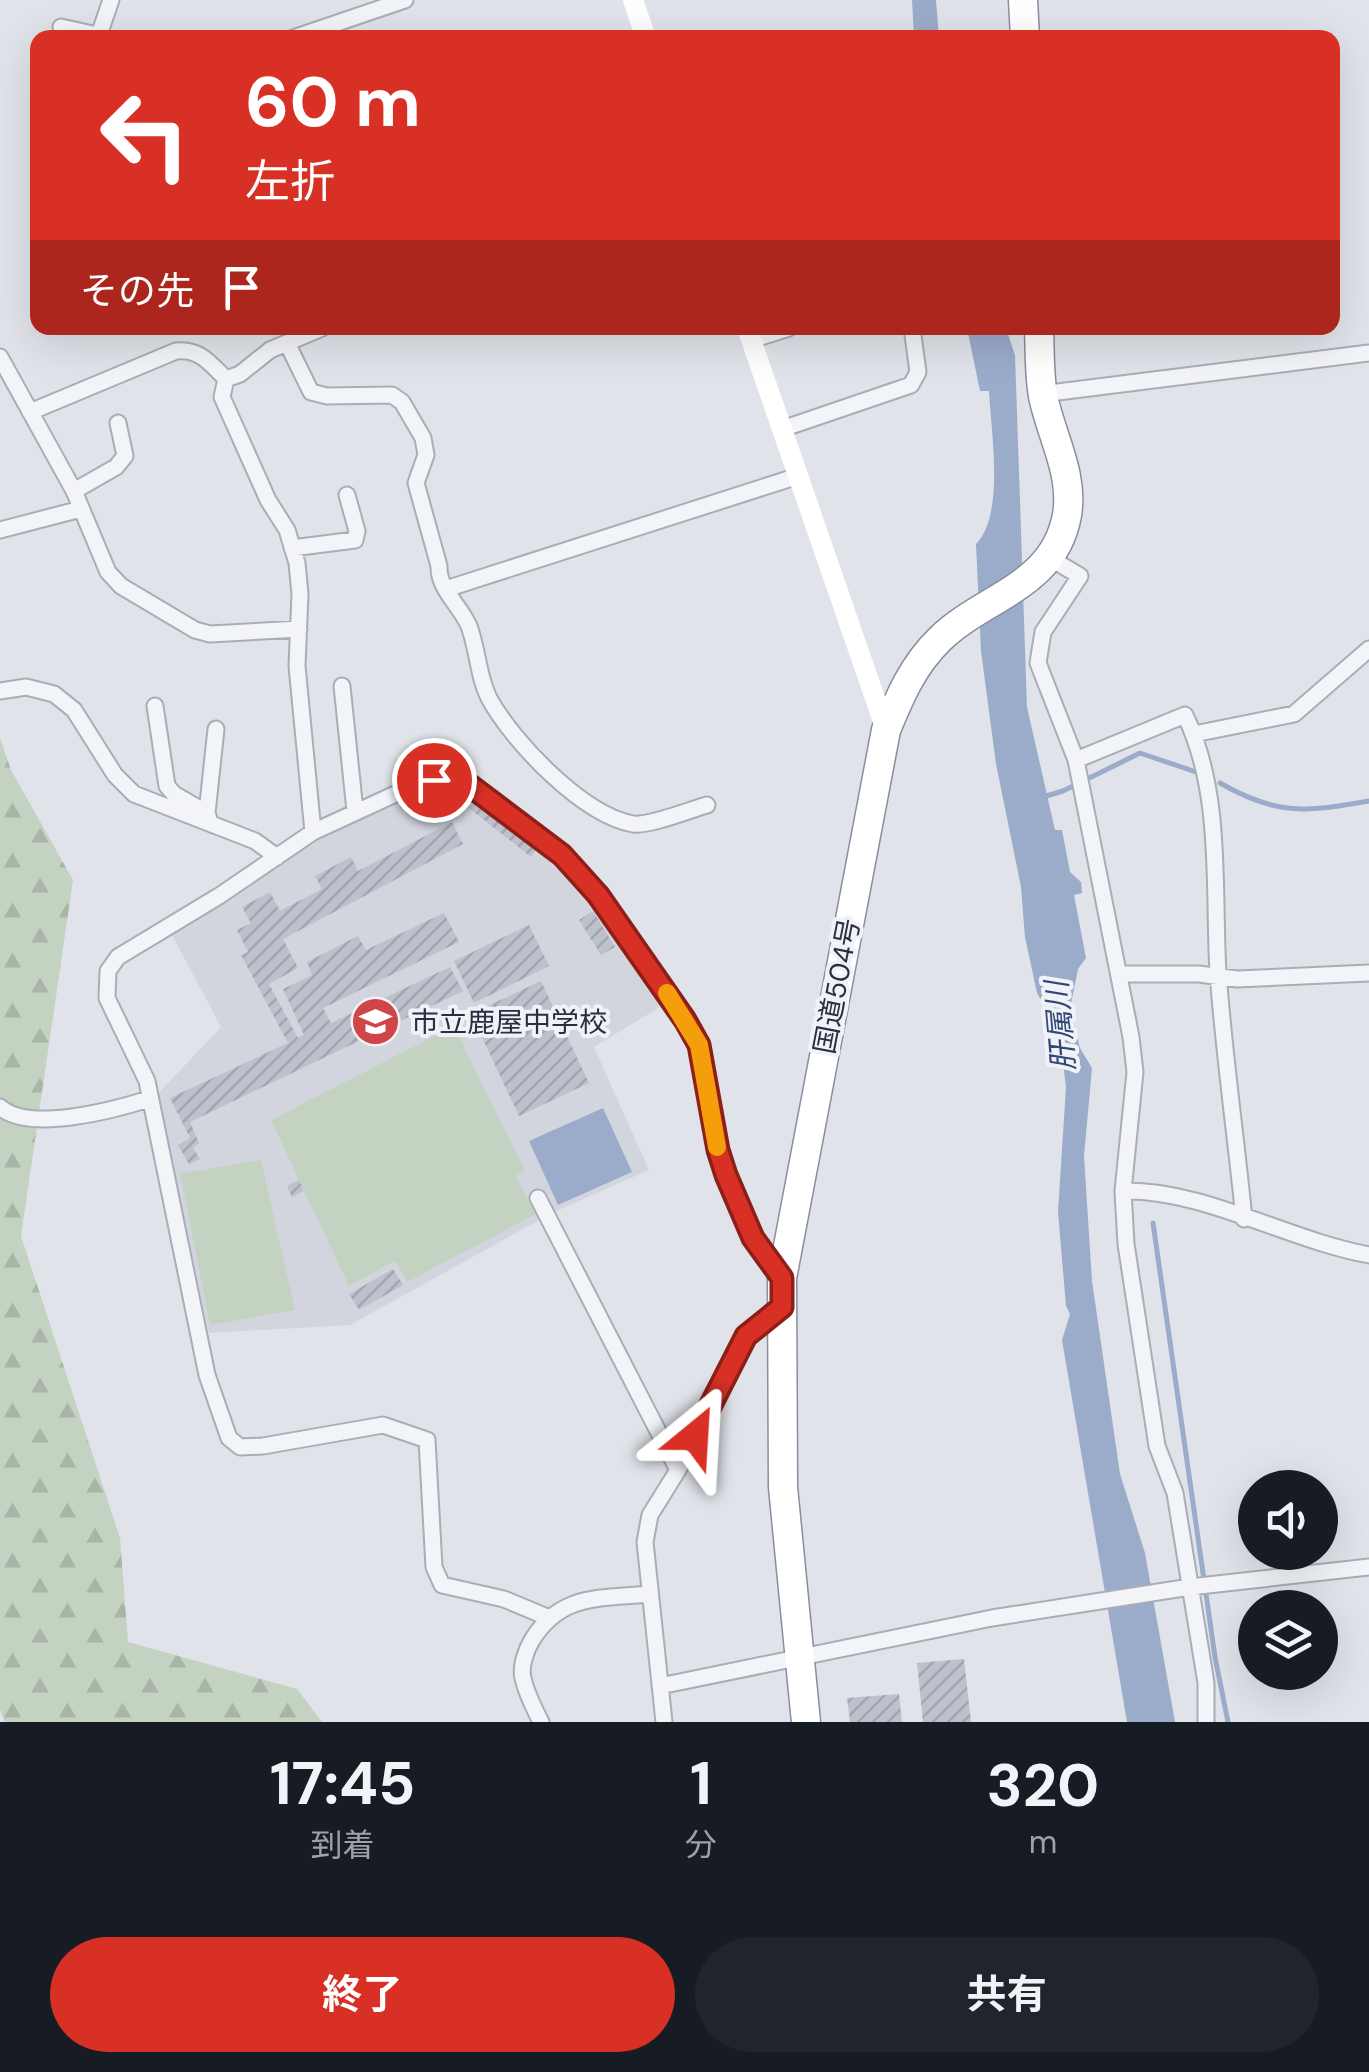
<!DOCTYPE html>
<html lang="ja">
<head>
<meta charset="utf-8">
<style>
  :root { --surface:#171b24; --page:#20242c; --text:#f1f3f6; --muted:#9ea1a6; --accent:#d93025 }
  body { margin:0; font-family:"DM Sans","Noto Sans JP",sans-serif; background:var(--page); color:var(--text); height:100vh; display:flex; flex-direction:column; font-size:38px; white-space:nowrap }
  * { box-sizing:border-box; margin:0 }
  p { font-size:32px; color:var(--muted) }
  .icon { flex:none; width:55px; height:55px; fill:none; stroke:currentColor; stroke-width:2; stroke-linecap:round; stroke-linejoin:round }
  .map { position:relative; height:1722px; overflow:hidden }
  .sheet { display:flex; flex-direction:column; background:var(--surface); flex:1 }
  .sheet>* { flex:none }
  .guide { position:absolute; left:30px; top:30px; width:1310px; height:305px; border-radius:20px; box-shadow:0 10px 40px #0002; background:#d93025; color:#fff; overflow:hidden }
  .tools { position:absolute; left:1238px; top:1470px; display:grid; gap:20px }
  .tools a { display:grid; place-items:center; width:100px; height:100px; border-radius:50%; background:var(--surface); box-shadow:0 10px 40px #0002; font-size:50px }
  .pin { position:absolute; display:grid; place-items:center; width:85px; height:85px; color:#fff; margin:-42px; border:5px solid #fff; border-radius:50%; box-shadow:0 2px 10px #0007 }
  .me { position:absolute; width:110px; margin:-55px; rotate:27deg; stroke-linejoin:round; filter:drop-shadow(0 0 8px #0008) }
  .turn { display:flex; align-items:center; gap:35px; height:210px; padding:0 50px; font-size:45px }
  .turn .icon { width:130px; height:130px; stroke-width:2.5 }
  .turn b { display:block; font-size:70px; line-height:85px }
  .then { display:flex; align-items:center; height:95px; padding:0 50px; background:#0003; gap:20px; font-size:38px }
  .eta { display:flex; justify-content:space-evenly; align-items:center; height:170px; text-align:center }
  .eta b { font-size:60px; font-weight:700; line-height:70px }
  .action { display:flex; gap:20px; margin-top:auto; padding:20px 50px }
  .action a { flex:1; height:115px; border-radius:60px; background:var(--accent); color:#fff; font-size:40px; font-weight:700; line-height:115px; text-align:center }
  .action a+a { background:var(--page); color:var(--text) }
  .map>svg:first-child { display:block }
  .built { fill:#d2d5de }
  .forest { fill:url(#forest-firs) }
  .pitch { fill:#c4d3c1 }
  .water { fill:#9bacca }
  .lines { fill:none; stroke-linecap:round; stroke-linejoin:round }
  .stream { stroke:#9bacca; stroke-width:5 }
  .building { fill:url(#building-hatch) }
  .street-casing { stroke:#a9adb7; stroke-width:19 }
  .highway-casing { stroke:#888ea0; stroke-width:31 }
  .street { stroke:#f3f4f8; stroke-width:15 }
  .secondary { stroke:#fff; stroke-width:20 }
  .highway { stroke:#fff; stroke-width:28 }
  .route-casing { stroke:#8d1f18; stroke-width:25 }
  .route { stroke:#d93025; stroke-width:18 }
  .slow { stroke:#f59e0b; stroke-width:18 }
  .labels { text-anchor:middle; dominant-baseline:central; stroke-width:8; stroke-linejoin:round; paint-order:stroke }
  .street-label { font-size:28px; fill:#292e41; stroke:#f0f2f7 }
  .poi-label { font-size:28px; fill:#292e41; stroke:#f0f2f7; text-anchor:start }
  .water-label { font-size:30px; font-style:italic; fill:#324875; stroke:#f0f2f7 }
</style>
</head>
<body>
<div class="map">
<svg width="1369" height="1722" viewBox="0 0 1369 1722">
  <defs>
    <pattern id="forest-firs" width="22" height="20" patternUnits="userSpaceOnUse" patternTransform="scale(2.5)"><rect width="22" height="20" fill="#c4d3c1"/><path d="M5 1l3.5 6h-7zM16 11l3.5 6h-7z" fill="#a8b5a7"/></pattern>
    <pattern id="building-hatch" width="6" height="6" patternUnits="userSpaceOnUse" patternTransform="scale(2.5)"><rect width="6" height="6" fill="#bdc1cc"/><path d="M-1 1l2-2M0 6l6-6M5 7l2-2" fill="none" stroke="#a2a6b0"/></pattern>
  </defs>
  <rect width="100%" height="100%" fill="#e0e3e9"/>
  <path class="built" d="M 451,788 L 557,866 L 589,895 L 660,1007 L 594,1047 L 649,1170 L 554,1212 L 350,1325 L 209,1333 L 155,1097 L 221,1027 L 172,935 L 320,837 L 416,792 Z"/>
  <path class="forest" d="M 0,738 L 11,770 L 73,880 L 21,1236 L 120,1538 L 128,1642 L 297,1689 L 322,1722 L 5,1722 L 0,1710 Z"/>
  <path class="pitch" d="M 454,1026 L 525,1171 L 515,1176 L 536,1214 L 407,1282 L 395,1261 L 349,1286 L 271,1120 Z
    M 261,1160 L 295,1310 L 210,1325 L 180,1174 Z"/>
  <path class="water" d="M 912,0 L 936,0 L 939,37 L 914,37 Z
    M 967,328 L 1006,328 L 1015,355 L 1027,707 L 1055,830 L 1062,830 L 1070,872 L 1081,882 L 1082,893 L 1074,895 L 1086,958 L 1078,969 L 1070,1009 L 1080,1048 L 1092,1068 L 1084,1156 L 1092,1281 L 1120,1474 L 1145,1553 L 1175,1722 L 1127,1722 L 1062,1340 L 1070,1314 L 1066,1306 L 1058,1212 L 1066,1087 L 1059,1031 L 1037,993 L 1025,937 L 1021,887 L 996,764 L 981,651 L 976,544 C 1005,515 991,431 989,391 L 980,391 Z
    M 603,1108 L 632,1172 L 558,1205 L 529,1141 Z"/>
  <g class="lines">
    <path class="stream" d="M 1220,783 C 1277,816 1307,812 1369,801
      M 1043,797 L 1063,791 L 1140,753 L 1196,772
      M 1153,1223 L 1215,1657 L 1228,1722"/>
  </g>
  <path class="building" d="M 476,800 L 537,848 L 531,857 L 469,808 Z
    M 452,822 L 463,844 L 283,939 L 298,968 L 269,984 L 298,1038 L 304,1035 L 283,989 L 312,975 L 307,962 L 358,936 L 366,950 L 444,913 L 459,942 L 323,1008 L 331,1023 L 450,967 L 463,991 L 190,1122 L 199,1143 L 193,1148 L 200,1159 L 189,1164 L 178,1145 L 190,1138 L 170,1098 L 288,1043 L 241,955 L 248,952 L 237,930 L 251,923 L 242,907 L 270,892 L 280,911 L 322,889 L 315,876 L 351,857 L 358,871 Z
    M 593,911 L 615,947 L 601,955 L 579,920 Z
    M 529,925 L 549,966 L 474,1003 L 454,961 Z
    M 541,981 L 589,1083 L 519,1116 L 471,1014 Z
    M 299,1180 L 304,1191 L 292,1197 L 287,1186 Z
    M 393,1269 L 403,1285 L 359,1310 L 349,1294 Z
    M 964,1659 L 971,1722 L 923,1722 L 917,1663 Z
    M 899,1694 L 902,1722 L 850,1722 L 847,1698 Z"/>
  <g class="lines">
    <defs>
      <path id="street" d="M 61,27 L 97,35
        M 98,38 L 111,0
        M 293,38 L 405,0
        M 751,340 L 789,328
        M 287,343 L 311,392 L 327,396 L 392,395 L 402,402 L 423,438 L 426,455 L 416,483 L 439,566 C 438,589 460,605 469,626 C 478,650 478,678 490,700 C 514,743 583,815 633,824 C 650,826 689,810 707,805
        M 0,357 L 74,491 L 108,572 L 121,586 L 195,630 L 210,634 L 299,629
        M 226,379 L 222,397 L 268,500 L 287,530 L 297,563 L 300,594 L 297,666 L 313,832
        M 226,379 L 240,374 L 270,350 L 322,328
        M 1042,394 L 1369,353
        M 30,412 L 176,351 C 199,348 210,363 226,379
        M 782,429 L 911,385 L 918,372 L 912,328
        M 74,491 L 116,467 L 125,456 L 118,423
        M 0,530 L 81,509
        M 292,548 L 355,540 L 357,531 L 347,495
        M 1048,557 L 1080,576 L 1043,632 L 1038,663 L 1076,760 L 1131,1037 L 1135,1072 L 1123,1191 L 1126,1244 L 1157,1446 L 1175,1493 L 1206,1683 L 1206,1722
        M 446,589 L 798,476
        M 342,686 L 355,811
        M 0,691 L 26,687 L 54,694 L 74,710 L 115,775 L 134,794 L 255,841 L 277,857
        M 155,706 L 167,786 L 174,794 L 207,813 L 209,819
        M 1194,734 L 1294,714 L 1369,649
        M 1076,760 L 1185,715 C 1223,794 1213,888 1218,973 C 1224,1055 1236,1137 1244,1219
        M 207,813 L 216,729
        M 1119,974 L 1199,974 L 1237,979 L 1369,973
        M 0,1107 C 29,1133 114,1110 149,1099
        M 1123,1191 C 1202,1189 1288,1240 1369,1255
        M 538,1198 L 678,1470
        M 547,1617 L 504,1599 L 442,1585 L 434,1567 L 427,1440 L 383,1425 L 263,1446 L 240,1447 L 229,1438 L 207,1375 L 147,1081 L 107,998 L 108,971 L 118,957 L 219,896 L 313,832 L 404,790 L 434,780 L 464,781 L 562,855 L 598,895 L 685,1020 L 699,1045 L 718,1150 L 734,1200 L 753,1238 L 781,1277
        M 660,1686 L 992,1618 L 1190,1587 L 1369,1567
        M 541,1722 C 534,1708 526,1693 523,1678 C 520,1667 526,1650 532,1640 C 561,1593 600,1599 650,1594
        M 664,1722 L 645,1542 L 650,1515 L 678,1470 L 746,1336 L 782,1307"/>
      <path id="highway" d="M 1023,0 L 1025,38
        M 806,1722 L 783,1487 L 782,1278 L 886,730 C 900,696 913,665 940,639 C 984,596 1054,587 1067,515 C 1074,473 1051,436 1043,396 C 1039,374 1040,350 1039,328"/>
    </defs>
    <use href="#street" class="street-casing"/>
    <use href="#highway" class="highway-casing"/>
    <use href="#street" class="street"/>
    <path class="secondary" d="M 633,0 L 646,38
      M 747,328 L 886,730"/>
    <use href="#highway" class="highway"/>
  </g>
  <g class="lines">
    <defs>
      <path id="route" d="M 434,780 L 464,781 L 562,855 L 598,895 L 685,1020 L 699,1045 L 718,1150 L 726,1175 L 753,1238 L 782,1278 L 782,1307 L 746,1336 L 695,1436"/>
    </defs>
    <use href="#route" class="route-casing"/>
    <use href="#route" class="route"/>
    <path class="slow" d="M 667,993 L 699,1045 L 717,1147"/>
  </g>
  <defs>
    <symbol id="school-disc" viewBox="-11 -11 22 22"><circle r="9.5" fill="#cf4548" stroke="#f0f2f7"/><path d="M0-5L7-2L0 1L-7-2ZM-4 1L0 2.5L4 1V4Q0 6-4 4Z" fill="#fff"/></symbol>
  </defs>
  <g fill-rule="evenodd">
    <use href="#school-disc" x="348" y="994" width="55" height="55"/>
  </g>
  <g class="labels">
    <g class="street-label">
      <text transform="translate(837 986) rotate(-79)">国道504号</text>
    </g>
    <g class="poi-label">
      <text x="411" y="1022">市立鹿屋中学校</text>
    </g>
    <g class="water-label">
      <text transform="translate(1060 1026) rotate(-95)">肝属川</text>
    </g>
  </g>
</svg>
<div class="tools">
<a><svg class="icon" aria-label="sound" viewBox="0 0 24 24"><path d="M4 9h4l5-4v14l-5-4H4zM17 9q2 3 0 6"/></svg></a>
<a><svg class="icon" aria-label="layers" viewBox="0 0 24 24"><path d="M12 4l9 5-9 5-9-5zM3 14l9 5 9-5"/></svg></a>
</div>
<div class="pin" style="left:434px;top:780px;background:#d93025"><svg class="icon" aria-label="arrive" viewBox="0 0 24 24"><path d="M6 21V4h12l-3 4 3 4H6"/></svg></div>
<svg class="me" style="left:695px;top:1436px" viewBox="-20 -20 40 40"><path d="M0-17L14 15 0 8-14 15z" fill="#d93025" stroke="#fff" stroke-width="4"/></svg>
<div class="guide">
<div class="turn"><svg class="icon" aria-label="left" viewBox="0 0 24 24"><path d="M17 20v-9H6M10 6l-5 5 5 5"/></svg><div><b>60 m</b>左折</div></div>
<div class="then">その先<svg class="icon" aria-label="arrive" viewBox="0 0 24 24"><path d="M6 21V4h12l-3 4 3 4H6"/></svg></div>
</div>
</div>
<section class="sheet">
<div class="eta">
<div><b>17:45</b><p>到着</p></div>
<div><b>1</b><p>分</p></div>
<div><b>320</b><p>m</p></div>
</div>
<div class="action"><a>終了</a><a>共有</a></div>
</section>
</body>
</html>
